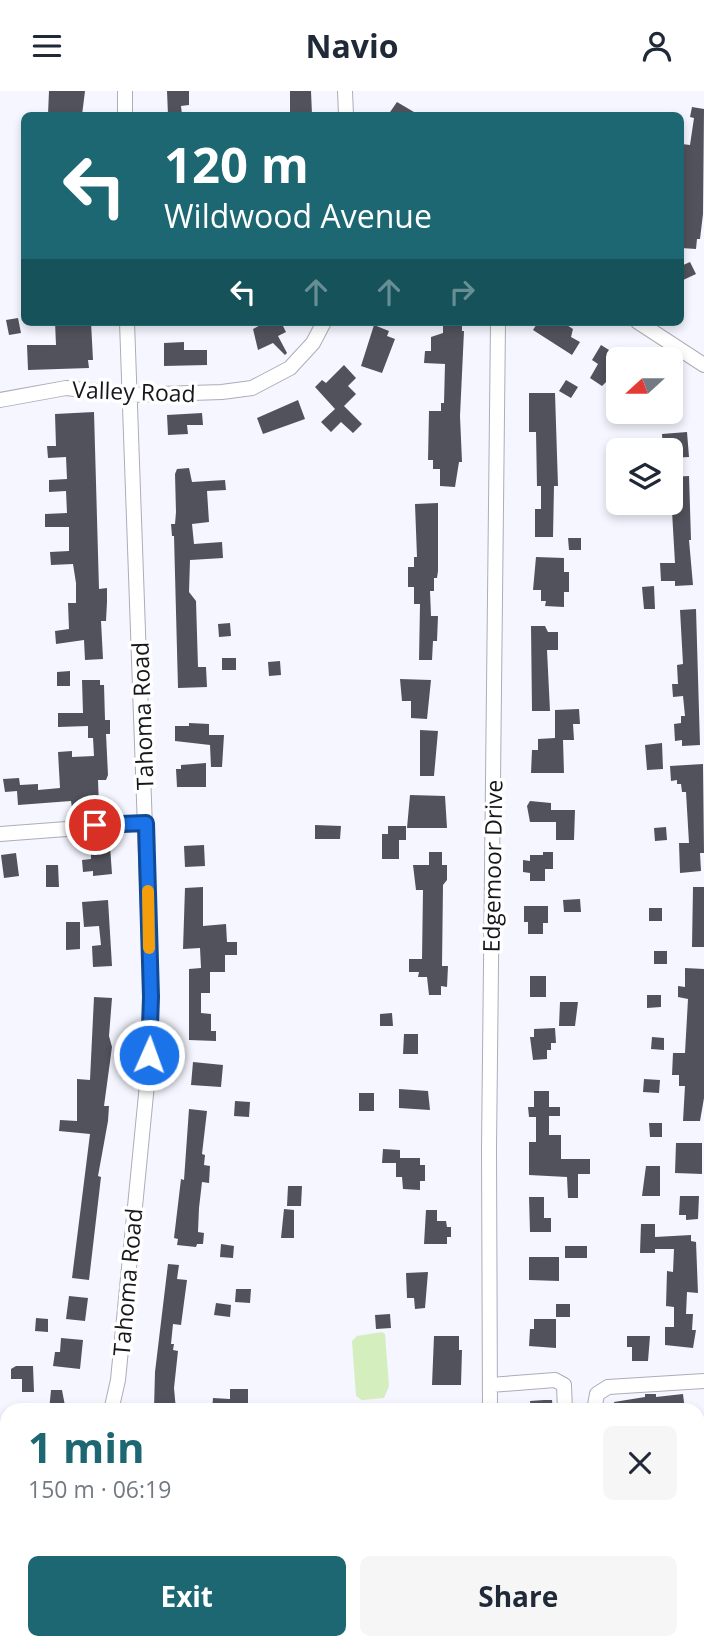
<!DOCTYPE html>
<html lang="en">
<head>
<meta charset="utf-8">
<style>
  :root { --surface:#fff; --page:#f6f6f7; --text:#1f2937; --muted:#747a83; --accent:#1c6771 }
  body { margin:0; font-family:"Open Sans",sans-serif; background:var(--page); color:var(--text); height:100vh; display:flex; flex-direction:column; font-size:26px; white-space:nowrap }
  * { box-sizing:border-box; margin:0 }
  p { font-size:23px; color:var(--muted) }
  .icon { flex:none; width:38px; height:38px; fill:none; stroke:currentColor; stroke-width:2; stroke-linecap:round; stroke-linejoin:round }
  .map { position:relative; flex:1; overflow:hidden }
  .details { position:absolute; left:0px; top:1312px; width:705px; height:247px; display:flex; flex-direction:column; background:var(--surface); border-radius:21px 21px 0 0; box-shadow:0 4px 10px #0003 }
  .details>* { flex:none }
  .guide { position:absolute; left:21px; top:21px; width:663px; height:214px; border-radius:10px; box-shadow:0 4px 10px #0003; background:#1c6771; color:#fff; overflow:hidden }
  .needle { width:46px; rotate:249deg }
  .controls { position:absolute; left:606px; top:256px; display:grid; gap:14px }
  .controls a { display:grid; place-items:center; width:77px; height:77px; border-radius:10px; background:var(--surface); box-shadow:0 4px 10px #0003; font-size:35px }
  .pin { position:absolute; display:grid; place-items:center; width:60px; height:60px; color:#fff; margin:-30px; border:4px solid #fff; border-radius:50%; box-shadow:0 2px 7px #0007 }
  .me { position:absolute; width:77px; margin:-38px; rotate:2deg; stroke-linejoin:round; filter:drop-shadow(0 0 5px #0008) }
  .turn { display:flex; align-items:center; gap:24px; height:147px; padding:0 28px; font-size:32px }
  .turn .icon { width:91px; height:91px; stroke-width:2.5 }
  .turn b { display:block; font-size:49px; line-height:60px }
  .lanes { display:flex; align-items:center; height:66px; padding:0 28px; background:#0003; justify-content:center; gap:35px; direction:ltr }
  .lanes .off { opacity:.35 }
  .round { display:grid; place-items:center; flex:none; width:74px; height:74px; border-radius:10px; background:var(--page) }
  .headline { display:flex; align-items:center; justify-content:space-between; height:119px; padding:0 28px }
  h1 { font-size:42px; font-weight:700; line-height:52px; color:var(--accent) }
  .button { display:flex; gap:14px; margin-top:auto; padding:14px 28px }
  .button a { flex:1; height:80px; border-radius:10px; background:var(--accent); color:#fff; font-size:28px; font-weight:700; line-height:80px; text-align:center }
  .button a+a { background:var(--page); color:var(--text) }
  header { display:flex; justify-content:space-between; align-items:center; height:91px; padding:0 28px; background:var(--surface); font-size:32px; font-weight:700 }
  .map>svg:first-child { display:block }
  .built { fill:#e4e5f4 }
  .green { fill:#d4eebd }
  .building { fill:#51525b }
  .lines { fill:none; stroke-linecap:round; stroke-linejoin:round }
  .minor-casing { stroke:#acadb7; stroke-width:16 }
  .major-casing { stroke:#d5d5d6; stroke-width:19 }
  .minor { stroke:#fff; stroke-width:14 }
  .major { stroke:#e2a4aa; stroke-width:18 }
  .route-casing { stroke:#114b97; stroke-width:18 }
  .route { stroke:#1a73e8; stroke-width:12 }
  .slow { stroke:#f59e0b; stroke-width:12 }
  .labels { text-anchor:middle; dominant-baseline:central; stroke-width:7; stroke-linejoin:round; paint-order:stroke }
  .street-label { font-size:23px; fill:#17171b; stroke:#fff }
</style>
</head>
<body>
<header><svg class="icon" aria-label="menu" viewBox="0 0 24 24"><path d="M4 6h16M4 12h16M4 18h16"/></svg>Navio<svg class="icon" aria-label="person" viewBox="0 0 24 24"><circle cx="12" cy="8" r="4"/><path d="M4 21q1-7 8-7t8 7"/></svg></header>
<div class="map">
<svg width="704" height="1559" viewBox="0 0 704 1559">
  <rect width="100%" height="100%" fill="#f5f6ff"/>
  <path class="built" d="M 698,1443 L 704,1443 L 702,1559 L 409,1559 L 410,1552 L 698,1552 Z"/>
  <path class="green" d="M 382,1241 L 385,1243 L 389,1295 L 384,1307 L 362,1309 L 356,1305 L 352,1250 L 357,1245 Z"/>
  <path class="building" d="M 49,0 L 85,0 L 82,24 L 48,24 Z
    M 167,0 L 189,0 L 189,14 L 181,15 L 182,24 L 168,24 Z
    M 290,0 L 311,0 L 312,24 L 290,24 Z
    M 397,11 L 419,24 L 388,24 Z
    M 692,16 L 704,18 L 703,123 L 700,148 L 697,148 L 696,158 L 681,157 L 684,108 L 681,105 L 681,60 L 682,53 L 690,54 L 694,27 L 690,26 Z
    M 690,171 L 696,183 L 681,190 L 681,175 Z
    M 18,227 L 21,242 L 9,244 L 6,229 Z
    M 55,231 L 91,231 L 93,269 L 88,269 L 89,277 L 28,279 L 27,254 L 56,254 Z
    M 266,231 L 281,231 L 286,241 L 278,245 L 287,262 L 285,264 L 273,252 L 258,259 L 253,238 Z
    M 443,231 L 462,232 L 462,240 L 464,240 L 460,325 L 462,371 L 459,371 L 455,396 L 440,395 L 440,378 L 433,378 L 433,369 L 428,369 L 429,320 L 441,320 L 441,312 L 444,312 L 445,273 L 424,272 L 425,260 L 431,260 L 431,246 L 443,242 Z
    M 538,231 L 562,231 L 573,238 L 571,246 L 580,251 L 572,264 L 533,239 Z
    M 374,234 L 389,240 L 387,245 L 395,248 L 382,282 L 361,275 Z
    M 184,251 L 184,259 L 207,259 L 207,274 L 164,275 L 164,252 Z
    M 601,254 L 622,267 L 618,268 L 618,296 L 608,289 L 602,295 L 590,287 L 598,273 L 592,269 Z
    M 344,274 L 356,287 L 348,295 L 356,303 L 344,315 L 362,333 L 353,342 L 341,331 L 331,341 L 321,331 L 335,318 L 315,296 L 322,289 L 326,292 Z
    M 566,289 L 578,296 L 571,307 L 559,300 Z
    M 529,302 L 555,302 L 558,395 L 554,395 L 553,446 L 535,446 L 535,418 L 541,418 L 541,395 L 537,395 L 536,341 L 529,341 Z
    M 298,309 L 305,328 L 263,343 L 257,327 Z
    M 94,321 L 99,498 L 107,497 L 107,511 L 106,530 L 101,530 L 103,568 L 85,569 L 84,549 L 56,553 L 55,540 L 69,538 L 68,512 L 76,512 L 76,492 L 73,473 L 51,474 L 50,461 L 69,460 L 69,436 L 45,436 L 45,423 L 67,422 L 66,400 L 49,401 L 49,389 L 67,388 L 66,366 L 48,367 L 47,355 L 56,355 L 55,323 Z
    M 202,322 L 203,334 L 187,334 L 188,343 L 168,344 L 167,324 Z
    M 687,341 L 689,366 L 670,367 L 670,359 L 663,359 L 662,343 Z
    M 189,377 L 192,391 L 225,389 L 226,399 L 207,400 L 209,431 L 192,433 L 194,453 L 222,451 L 223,467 L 190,469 L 189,501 L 196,510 L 198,576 L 206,576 L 207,596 L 178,597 L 174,445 L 172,445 L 171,433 L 175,433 L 176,421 L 175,383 L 177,378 Z
    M 689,385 L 691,449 L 689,449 L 693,494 L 675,495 L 675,490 L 661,490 L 660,472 L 675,472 L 670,386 Z
    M 438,412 L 438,480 L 437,487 L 434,487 L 434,500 L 430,500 L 431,525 L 438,525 L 437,550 L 433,550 L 432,569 L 419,569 L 420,513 L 414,513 L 414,496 L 408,496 L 408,476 L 414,476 L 414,466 L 417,466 L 415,413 Z
    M 568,447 L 581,447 L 581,459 L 569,459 Z
    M 536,466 L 564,467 L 564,481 L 569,481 L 569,501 L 564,501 L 564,516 L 545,515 L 546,510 L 541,510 L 541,499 L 533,499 Z
    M 654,495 L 655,518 L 644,518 L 642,496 Z
    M 696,518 L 700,654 L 682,655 L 682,649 L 675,650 L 674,633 L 681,632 L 681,625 L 685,625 L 683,605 L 673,606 L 672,593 L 678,593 L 677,574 L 683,573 L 680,519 Z
    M 230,532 L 231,545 L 219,546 L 218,533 Z
    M 531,535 L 545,535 L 548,541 L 558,541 L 558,559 L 547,559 L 550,620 L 532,620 Z
    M 222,567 L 236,567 L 236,579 L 222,579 Z
    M 280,570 L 281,584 L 269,585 L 268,571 Z
    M 70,580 L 70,595 L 57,595 L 57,581 Z
    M 400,588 L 431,589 L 427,628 L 411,627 L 411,610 L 402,610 Z
    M 82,589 L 100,589 L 100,594 L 104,594 L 105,629 L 110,629 L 110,643 L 106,643 L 108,684 L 106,689 L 98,689 L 99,716 L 72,717 L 71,710 L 18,714 L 17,700 L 5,701 L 3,688 L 19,687 L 20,694 L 38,693 L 38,699 L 60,697 L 58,661 L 72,660 L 72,666 L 94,665 L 93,647 L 88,647 L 88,635 L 58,636 L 58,622 L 83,622 Z
    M 579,618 L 580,633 L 573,633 L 574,649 L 563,649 L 564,682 L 531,682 L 532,659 L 538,659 L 538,648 L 555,647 L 555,619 Z
    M 189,632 L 209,633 L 209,644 L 224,644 L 222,676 L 211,676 L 210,654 L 175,650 L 175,635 L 189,635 Z
    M 420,639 L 438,640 L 434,685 L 420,685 Z
    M 662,652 L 663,678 L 647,679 L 645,654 Z
    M 206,672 L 206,696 L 177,696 L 176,678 L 181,678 L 181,674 Z
    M 703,673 L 704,762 L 700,762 L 701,780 L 680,782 L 679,752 L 689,752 L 686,701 L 682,701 L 681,693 L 677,693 L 677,689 L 671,690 L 670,675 Z
    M 410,704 L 445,705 L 447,737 L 407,737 Z
    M 530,710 L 551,712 L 551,719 L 575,719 L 574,749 L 556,749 L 556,731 L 530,731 L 527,715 Z
    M 315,734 L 341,735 L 340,748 L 315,748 Z
    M 388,735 L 406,735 L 406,749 L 399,749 L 399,768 L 382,768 L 382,743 L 388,743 Z
    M 666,736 L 667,749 L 655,750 L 654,737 Z
    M 204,754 L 205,775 L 185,776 L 184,755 Z
    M 110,755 L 112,783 L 93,785 L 93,780 L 83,781 L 82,769 L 91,768 L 91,757 Z
    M 429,761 L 442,761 L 442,774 L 447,774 L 447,789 L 443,794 L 442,875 L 448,875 L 447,896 L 441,895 L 441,904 L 429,904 L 427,886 L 418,886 L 419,881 L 409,881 L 409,868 L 422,868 L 423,799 L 416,799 L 413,774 L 429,774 Z
    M 543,761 L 553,761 L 553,778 L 545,778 L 545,790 L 530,790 L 530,782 L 523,781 L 523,769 L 530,770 L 530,764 L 543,764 Z
    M 16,762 L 19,785 L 4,787 L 1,764 Z
    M 46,774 L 58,774 L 59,796 L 46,796 Z
    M 203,796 L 203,835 L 226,833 L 227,851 L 237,851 L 237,864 L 225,864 L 225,881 L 210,881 L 210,902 L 201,902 L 201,922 L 211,923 L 211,940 L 216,940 L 216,950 L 189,949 L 189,878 L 201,877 L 200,857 L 183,858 L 185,797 Z
    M 693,796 L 704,796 L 704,856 L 692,856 Z
    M 580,808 L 581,821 L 564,821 L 563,809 Z
    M 108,809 L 112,875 L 93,876 L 92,855 L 101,854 L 99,835 L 84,836 L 82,811 Z
    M 524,815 L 548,815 L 548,832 L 543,832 L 543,843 L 528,843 L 528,831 L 524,831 Z
    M 649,817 L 662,817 L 662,830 L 649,830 Z
    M 66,831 L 80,831 L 80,858 L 66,859 Z
    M 654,860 L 667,860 L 667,873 L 654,873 Z
    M 685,877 L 704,878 L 704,1007 L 700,1030 L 683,1030 L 685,995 L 679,995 L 679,984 L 672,984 L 673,962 L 685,962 L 688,908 L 678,906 L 678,895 L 685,896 Z
    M 530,885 L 546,885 L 546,906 L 530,906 Z
    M 647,904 L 661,904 L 661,916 L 647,917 Z
    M 94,906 L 112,907 L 109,945 L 112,956 L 104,1015 L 109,1015 L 108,1030 L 98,1085 L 101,1086 L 89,1189 L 72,1187 L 90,1043 L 59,1040 L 60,1029 L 77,1030 L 77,988 L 90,989 Z
    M 560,911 L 578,911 L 575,935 L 559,935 Z
    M 392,922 L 393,935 L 380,935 L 380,923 Z
    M 555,937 L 556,952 L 551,952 L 551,959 L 547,959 L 547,968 L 533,969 L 530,946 L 534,946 L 534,938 Z
    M 404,943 L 418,943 L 418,963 L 403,963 Z
    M 652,946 L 664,947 L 664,959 L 651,958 Z
    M 193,971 L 223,974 L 221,996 L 191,994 Z
    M 644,988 L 660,989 L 659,1002 L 643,1001 Z
    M 399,998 L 428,1000 L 430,1019 L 399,1017 Z
    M 534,1000 L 549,1000 L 549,1016 L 560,1016 L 560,1025 L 549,1025 L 549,1044 L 561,1044 L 561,1068 L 590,1068 L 590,1083 L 578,1083 L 578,1107 L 568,1107 L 567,1086 L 529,1084 L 529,1051 L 536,1051 L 536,1026 L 529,1026 L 528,1016 L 534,1016 Z
    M 359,1002 L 374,1002 L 374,1020 L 359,1020 Z
    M 235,1010 L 250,1011 L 249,1026 L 234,1025 Z
    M 189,1018 L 207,1020 L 202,1063 L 205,1064 L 204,1074 L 210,1075 L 209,1092 L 202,1091 L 199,1117 L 198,1141 L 204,1142 L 203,1153 L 197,1153 L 196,1156 L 177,1154 L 178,1148 L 174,1147 L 181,1088 L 184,1089 Z
    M 649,1032 L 662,1032 L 662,1046 L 650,1046 Z
    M 676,1052 L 702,1052 L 702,1083 L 675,1082 Z
    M 383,1058 L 400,1059 L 400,1067 L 420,1067 L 420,1074 L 425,1074 L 425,1090 L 420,1090 L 420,1099 L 403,1098 L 402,1086 L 396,1086 L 396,1072 L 382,1072 Z
    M 646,1075 L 660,1075 L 660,1105 L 642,1105 Z
    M 288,1095 L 302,1095 L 301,1115 L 287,1115 Z
    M 680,1105 L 699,1105 L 698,1128 L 686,1129 L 686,1124 L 679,1124 Z
    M 529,1106 L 544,1106 L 544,1127 L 551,1127 L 551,1141 L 530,1141 Z
    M 284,1118 L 294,1119 L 294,1147 L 281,1147 Z
    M 426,1119 L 437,1119 L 437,1130 L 446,1130 L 447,1136 L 451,1136 L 451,1146 L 447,1146 L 447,1153 L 424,1153 Z
    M 641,1133 L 655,1133 L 655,1146 L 691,1144 L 691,1150 L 696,1151 L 698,1202 L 687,1201 L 686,1223 L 693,1223 L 692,1239 L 696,1239 L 693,1257 L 665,1254 L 665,1236 L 674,1236 L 674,1216 L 666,1215 L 667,1180 L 673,1181 L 674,1158 L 655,1158 L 655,1162 L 640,1162 Z
    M 221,1153 L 234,1155 L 233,1167 L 220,1166 Z
    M 565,1155 L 587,1155 L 587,1167 L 565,1167 Z
    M 529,1166 L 559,1166 L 559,1190 L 529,1189 Z
    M 168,1173 L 179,1174 L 177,1188 L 187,1189 L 181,1234 L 173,1233 L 171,1253 L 174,1253 L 173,1259 L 178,1260 L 174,1297 L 176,1319 L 154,1318 L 155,1281 Z
    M 428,1181 L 425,1217 L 415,1218 L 414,1207 L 407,1207 L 406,1182 Z
    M 236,1198 L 251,1198 L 250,1212 L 235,1211 Z
    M 69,1205 L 88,1207 L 85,1230 L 66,1228 Z
    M 216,1212 L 231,1214 L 230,1226 L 214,1224 Z
    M 556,1213 L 570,1213 L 570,1226 L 556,1226 Z
    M 390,1223 L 391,1237 L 376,1238 L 375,1224 Z
    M 36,1227 L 48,1228 L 48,1241 L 35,1240 Z
    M 534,1228 L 556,1228 L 556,1257 L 529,1255 L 530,1238 L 534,1238 Z
    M 434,1245 L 459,1245 L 459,1259 L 462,1259 L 461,1294 L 432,1294 Z
    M 627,1245 L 650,1245 L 648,1270 L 632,1270 L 632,1256 L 627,1256 Z
    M 61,1247 L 83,1249 L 80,1278 L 53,1275 L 55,1261 L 60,1261 Z
    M 16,1275 L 33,1275 L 34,1301 L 22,1301 L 22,1288 L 11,1288 L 11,1278 Z
    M 230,1298 L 248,1298 L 248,1320 L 212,1320 L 213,1307 L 230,1308 Z
    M 51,1299 L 62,1299 L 66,1320 L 49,1320 Z
    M 645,1303 L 656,1303 L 656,1306 L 683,1303 L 685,1320 L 615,1320 L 614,1311 L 645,1306 Z
    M 544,1309 L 552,1309 L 553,1320 L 531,1320 L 530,1310 Z"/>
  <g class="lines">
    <defs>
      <path id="minor" d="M 345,0 L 346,24
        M 125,24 L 125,0
        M 638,231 L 704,274
        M 0,309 L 66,297 L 130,304 L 222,301 L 252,297 L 290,277 L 313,252 L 324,231
        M 0,743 L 146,732
        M 490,1294 L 555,1289 L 564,1294 L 565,1320
        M 111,1320 L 118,1289 L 148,983 L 151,906 L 127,231
        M 490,1320 L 489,1058 L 498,231
        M 594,1320 L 597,1303 L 608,1296 L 704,1290
        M 698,1513 L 704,1514
        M 136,1552 L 137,1559
        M 477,1552 L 508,1559
        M 689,1552 L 691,1559
        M 596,1557 L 635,1556 L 657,1552
        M 343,1559 L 344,1552
        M 428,1559 L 429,1552"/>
      <path id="major" d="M 698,1398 L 704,1397
        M 0,1467 L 7,1466"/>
    </defs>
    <use href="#minor" class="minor-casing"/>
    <use href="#major" class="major-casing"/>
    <use href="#minor" class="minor"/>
    <use href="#major" class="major"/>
  </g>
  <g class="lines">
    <defs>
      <path id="route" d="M 95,734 L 146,732 L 151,906 L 149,964"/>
    </defs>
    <use href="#route" class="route-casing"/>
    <use href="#route" class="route"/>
    <path class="slow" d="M 148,800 L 149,857"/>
  </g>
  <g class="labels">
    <g class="street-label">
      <text transform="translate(134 300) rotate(2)">Valley Road</text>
      <text transform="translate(142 625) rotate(-92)">Tahoma Road</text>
      <text transform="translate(492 775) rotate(-89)">Edgemoor Drive</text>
      <text transform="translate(127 1191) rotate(-85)">Tahoma Road</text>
    </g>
  </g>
</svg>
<div class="controls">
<a><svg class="needle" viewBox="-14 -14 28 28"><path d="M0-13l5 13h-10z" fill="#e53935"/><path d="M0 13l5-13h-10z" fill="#747a83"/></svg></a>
<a><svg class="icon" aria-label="layers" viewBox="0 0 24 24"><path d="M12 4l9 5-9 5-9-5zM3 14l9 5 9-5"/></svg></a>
</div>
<div class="pin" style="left:95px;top:734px;background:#d93025"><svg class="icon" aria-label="arrive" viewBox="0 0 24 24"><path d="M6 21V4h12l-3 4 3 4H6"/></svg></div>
<svg class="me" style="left:149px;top:964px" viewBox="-20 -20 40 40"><circle r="17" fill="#1a73e8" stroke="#fff" stroke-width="3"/><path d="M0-11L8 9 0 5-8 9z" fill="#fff"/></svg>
<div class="guide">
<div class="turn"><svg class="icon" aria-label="left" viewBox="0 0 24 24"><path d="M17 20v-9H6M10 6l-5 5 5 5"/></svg><div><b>120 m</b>Wildwood Avenue</div></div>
<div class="lanes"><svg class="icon" aria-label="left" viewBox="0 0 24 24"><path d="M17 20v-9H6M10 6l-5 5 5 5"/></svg><svg class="icon off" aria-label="ahead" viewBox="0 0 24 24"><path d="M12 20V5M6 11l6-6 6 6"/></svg><svg class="icon off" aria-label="ahead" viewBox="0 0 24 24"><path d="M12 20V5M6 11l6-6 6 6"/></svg><svg class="icon off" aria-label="right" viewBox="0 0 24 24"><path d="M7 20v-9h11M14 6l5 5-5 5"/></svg></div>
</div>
<section class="details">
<div class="headline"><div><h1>1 min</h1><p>150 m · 06:19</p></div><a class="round"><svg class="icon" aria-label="close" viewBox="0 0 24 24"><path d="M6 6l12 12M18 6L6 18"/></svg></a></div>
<div class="button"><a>Exit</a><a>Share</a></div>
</section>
</div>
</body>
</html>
